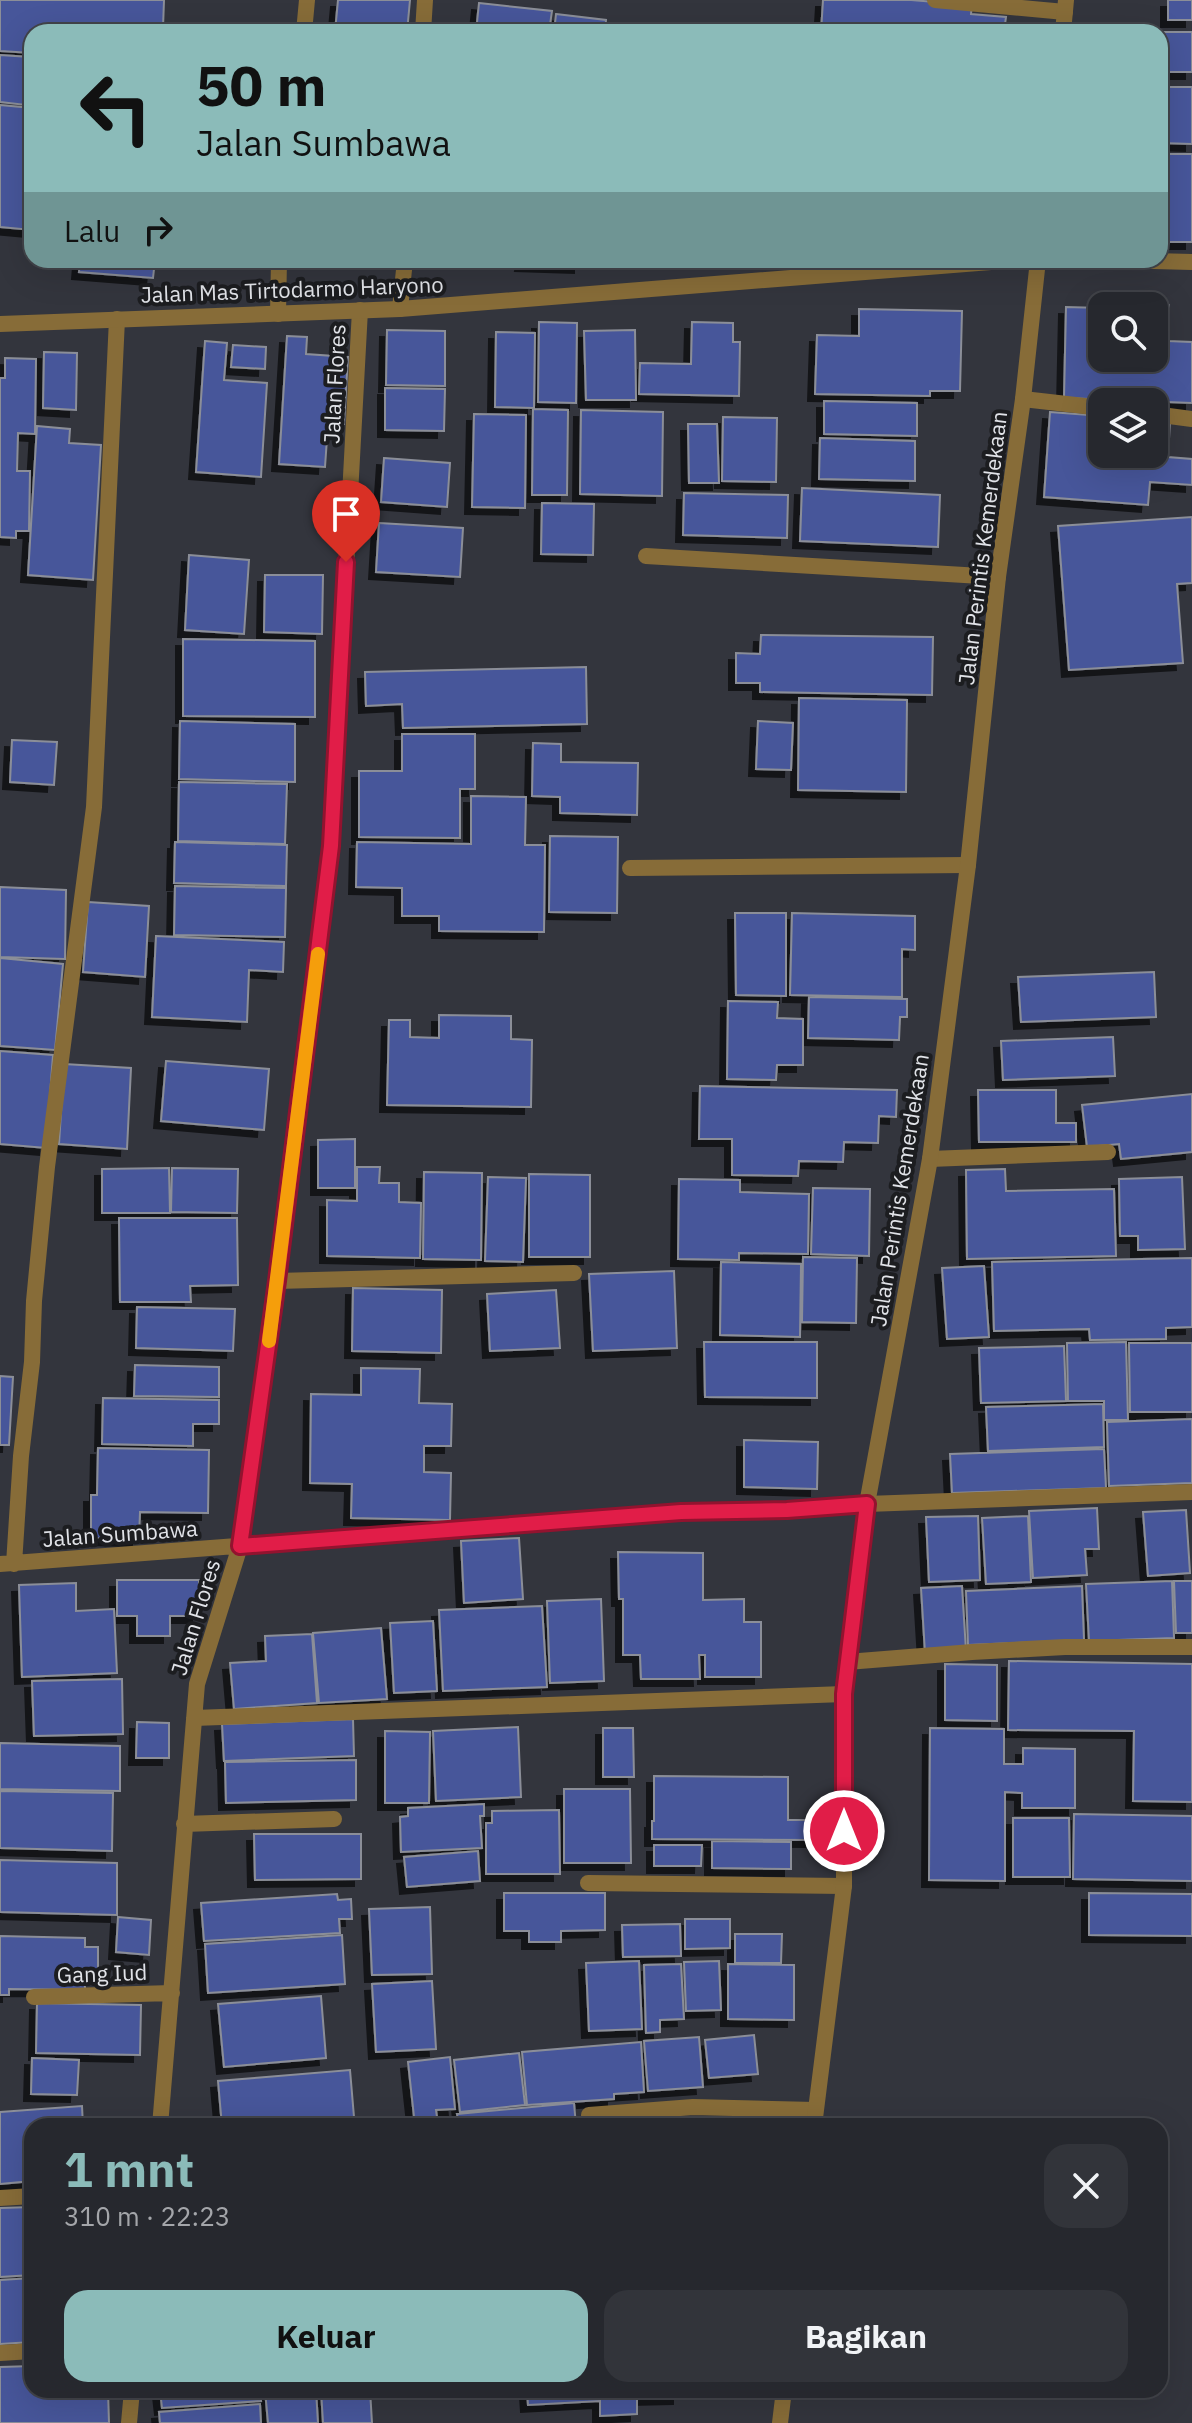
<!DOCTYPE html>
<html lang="id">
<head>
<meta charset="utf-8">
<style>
  :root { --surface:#26282e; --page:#32343a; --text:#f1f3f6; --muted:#a4a6aa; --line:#42444a; --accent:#8bbbb9 }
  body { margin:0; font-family:"IBM Plex Sans",sans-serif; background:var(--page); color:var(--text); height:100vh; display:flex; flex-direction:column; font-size:30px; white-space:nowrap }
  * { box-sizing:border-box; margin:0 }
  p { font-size:26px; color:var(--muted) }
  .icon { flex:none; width:44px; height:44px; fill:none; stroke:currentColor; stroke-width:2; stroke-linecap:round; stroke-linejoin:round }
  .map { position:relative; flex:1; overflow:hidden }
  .panel { position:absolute; left:24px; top:2118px; width:1144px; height:280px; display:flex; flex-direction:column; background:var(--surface); border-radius:24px; box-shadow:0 8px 32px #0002,0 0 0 2px var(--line) }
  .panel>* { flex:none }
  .banner { position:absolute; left:24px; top:24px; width:1144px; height:244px; border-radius:24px; box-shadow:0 8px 32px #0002,0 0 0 2px var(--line); background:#8bbbb9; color:#111; overflow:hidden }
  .fabs { position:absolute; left:1088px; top:292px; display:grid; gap:16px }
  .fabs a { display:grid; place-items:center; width:80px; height:80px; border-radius:16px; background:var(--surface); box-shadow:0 8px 32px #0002,0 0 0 2px var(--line); font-size:40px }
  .pin { position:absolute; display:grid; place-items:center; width:68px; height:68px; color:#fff; margin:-82px -34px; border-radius:50% 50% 50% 0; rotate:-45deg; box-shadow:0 0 8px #0007 }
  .pin .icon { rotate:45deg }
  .me { position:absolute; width:88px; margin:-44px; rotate:0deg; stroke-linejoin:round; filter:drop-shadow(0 0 6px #0008) }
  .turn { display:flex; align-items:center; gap:28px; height:168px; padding:0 40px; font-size:36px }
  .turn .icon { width:104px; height:104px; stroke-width:2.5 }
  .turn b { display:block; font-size:56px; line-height:68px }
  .then { display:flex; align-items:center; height:76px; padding:0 40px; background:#0003; gap:16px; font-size:30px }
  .round { display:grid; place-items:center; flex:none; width:84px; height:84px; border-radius:24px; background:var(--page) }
  .summary { display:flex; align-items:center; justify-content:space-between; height:136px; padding:0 40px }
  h1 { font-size:48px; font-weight:700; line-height:60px; color:var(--accent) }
  .button { display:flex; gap:16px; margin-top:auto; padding:16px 40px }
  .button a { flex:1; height:92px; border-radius:24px; background:var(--accent); color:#111; font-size:32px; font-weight:700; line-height:92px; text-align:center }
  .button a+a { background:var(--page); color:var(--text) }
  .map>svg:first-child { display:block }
  .building { fill:#46569a; stroke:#8b8e98; stroke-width:2; filter:url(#shadow) }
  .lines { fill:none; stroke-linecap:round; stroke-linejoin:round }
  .minor { stroke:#876c38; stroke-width:16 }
  .tertiary { stroke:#876c38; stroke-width:16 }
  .route-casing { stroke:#92132f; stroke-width:20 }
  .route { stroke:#e11d48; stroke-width:14 }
  .slow { stroke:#f59e0b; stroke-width:14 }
  .labels { text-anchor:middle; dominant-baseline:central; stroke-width:8; stroke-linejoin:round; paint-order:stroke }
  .street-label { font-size:22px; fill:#e1e3e8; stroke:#1c1d20 }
</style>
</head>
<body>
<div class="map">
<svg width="1192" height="2423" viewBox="0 0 1192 2423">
  <defs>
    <filter id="shadow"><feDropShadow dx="-7" dy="7" stdDeviation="0" flood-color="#0009"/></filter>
  </defs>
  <rect width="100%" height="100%" fill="#33353d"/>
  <path class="building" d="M 0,0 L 164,0 L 163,28 L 132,25 L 131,32 L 32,32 L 32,53 L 0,51 Z
    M 338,0 L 410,0 L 407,32 L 335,32 Z
    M 823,0 L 911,0 L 972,5 L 971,14 L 1006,17 L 1004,32 L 821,32 Z
    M 1168,0 L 1192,0 L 1192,20 L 1168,20 Z
    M 479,3 L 552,11 L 549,32 L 476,32 Z
    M 556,14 L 606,20 L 605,32 L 554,32 Z
    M 1160,32 L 1192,32 L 1192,72 L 1160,72 Z
    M 0,55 L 30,57 L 26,105 L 0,102 Z
    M 1160,87 L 1192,87 L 1192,144 L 1160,143 Z
    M 0,105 L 32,108 L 32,230 L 0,227 Z
    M 1162,154 L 1192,154 L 1192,242 L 1163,242 Z
    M 80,260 L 155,260 L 153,278 L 79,272 Z
    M 523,260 L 581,260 L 581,266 L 522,264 Z
    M 1143,304 L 1169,305 L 1168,341 L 1192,342 L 1192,403 L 1064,398 L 1066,307 L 1102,308 L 1102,358 L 1154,358 L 1154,306 L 1143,306 Z
    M 859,309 L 962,311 L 960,391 L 930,391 L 930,396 L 815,394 L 817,335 L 859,336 Z
    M 539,322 L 577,323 L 576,403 L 538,402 Z
    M 692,322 L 733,323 L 733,342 L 740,342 L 739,396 L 639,394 L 640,363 L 691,364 Z
    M 387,330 L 445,331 L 445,386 L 386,385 Z
    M 635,330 L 636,400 L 586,400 L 584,331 Z
    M 496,332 L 535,333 L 534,408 L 495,407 Z
    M 287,336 L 307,337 L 306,354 L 348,357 L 344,424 L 328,424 L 325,467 L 279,464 Z
    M 205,341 L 227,343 L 224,380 L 267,383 L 261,477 L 196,472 Z
    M 233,345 L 266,347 L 265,369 L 231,367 Z
    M 44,352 L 77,353 L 76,410 L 43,408 Z
    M 5,358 L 36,359 L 35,434 L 18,433 L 17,471 L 30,471 L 29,531 L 16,531 L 16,538 L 0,537 L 0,378 L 5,378 Z
    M 385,388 L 445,389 L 444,431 L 385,430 Z
    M 824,401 L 917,403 L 917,436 L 824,434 Z
    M 533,409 L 568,410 L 567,495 L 532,495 Z
    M 581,410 L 663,412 L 662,496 L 580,494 Z
    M 1050,412 L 1102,416 L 1102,454 L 1154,454 L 1154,420 L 1170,421 L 1168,457 L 1192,459 L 1192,485 L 1150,482 L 1148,505 L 1044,497 Z
    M 474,414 L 526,415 L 525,508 L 472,507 Z
    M 723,417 L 777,418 L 776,482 L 722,481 Z
    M 688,424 L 717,424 L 719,483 L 689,483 Z
    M 37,426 L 70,429 L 69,443 L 101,445 L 93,580 L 28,575 Z
    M 820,438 L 915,441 L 915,481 L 819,479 Z
    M 384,458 L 450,463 L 447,507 L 381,502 Z
    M 802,488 L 940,495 L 938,547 L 800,541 Z
    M 684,493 L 788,495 L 787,538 L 683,535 Z
    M 542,503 L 594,504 L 593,555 L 541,554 Z
    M 1192,517 L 1192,583 L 1177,584 L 1183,663 L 1069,670 L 1058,526 Z
    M 379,523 L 463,528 L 460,577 L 376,572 Z
    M 189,555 L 249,560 L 244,634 L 185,630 Z
    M 265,575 L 323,575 L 322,634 L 264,632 Z
    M 761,635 L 933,637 L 932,695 L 760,692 L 760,683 L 736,683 L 736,653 L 760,654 Z
    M 183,639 L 315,641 L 315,717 L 183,716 Z
    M 586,667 L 587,724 L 403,728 L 402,704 L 366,706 L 365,672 Z
    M 799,698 L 907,700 L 906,792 L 798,790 Z
    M 180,721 L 295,724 L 295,782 L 179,779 Z
    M 758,721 L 793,723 L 791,770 L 756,769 Z
    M 402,734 L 475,734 L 475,789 L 460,789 L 460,838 L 359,837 L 359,771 L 402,771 Z
    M 12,740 L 57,742 L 54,785 L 10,782 Z
    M 533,743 L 561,744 L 561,762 L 638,763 L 637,815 L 560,813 L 560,797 L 532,796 Z
    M 179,782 L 287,784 L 285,844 L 178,841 Z
    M 471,796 L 526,797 L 525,845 L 545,845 L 544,932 L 439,931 L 439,916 L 402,916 L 402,888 L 356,887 L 357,842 L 471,844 Z
    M 550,836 L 618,837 L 617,913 L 549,912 Z
    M 175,842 L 287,845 L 286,886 L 174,883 Z
    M 175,886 L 286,888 L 285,937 L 174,935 Z
    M 0,887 L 66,890 L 65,959 L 0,957 Z
    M 88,902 L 149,906 L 145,977 L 83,972 Z
    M 735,913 L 786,913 L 786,996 L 736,995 Z
    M 792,913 L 915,916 L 915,950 L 902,949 L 902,997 L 790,995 Z
    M 156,936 L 284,942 L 283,972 L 249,970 L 247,1022 L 152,1017 Z
    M 0,958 L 63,964 L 55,1050 L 0,1046 Z
    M 1154,972 L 1156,1017 L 1021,1022 L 1018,977 Z
    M 809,997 L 907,999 L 907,1017 L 900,1017 L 899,1040 L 808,1038 Z
    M 728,1001 L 778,1002 L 777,1018 L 803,1019 L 803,1065 L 777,1065 L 776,1080 L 727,1079 Z
    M 439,1015 L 511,1016 L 511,1039 L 532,1040 L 531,1107 L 387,1105 L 389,1020 L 410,1020 L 410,1037 L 439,1038 Z
    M 1113,1037 L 1115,1076 L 1003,1080 L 1001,1041 Z
    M 0,1051 L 53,1055 L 46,1148 L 0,1144 Z
    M 166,1061 L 269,1069 L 264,1130 L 161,1121 Z
    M 64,1064 L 131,1068 L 127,1149 L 59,1144 Z
    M 700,1086 L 897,1090 L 896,1117 L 879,1116 L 878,1143 L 844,1142 L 843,1162 L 799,1161 L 798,1176 L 732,1175 L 732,1139 L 699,1139 Z
    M 978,1090 L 1056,1090 L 1056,1123 L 1076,1123 L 1076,1142 L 979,1142 Z
    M 1192,1094 L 1192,1152 L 1121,1159 L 1119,1144 L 1087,1147 L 1082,1105 Z
    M 355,1139 L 355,1188 L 318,1188 L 318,1140 Z
    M 357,1167 L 380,1167 L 379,1183 L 399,1183 L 399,1202 L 421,1203 L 420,1258 L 327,1256 L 327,1200 L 357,1201 Z
    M 169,1168 L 170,1213 L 102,1213 L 102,1169 Z
    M 172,1168 L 238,1169 L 237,1213 L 171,1212 Z
    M 1005,1169 L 1006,1191 L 1114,1189 L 1116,1256 L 967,1259 L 966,1170 Z
    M 424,1172 L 482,1173 L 481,1260 L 423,1259 Z
    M 529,1174 L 590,1175 L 590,1257 L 529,1257 Z
    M 488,1177 L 526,1178 L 523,1262 L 485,1261 Z
    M 1182,1177 L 1185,1249 L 1138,1250 L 1138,1236 L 1120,1236 L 1119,1179 Z
    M 679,1179 L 740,1180 L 740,1192 L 809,1194 L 808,1254 L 739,1253 L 739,1260 L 678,1259 Z
    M 813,1188 L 870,1189 L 869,1256 L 811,1254 Z
    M 119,1218 L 237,1218 L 238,1285 L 190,1286 L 191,1302 L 120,1302 Z
    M 803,1257 L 857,1258 L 856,1323 L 802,1322 Z
    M 1192,1258 L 1192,1327 L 1166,1328 L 1166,1339 L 1090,1340 L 1089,1329 L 994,1331 L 992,1262 Z
    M 721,1262 L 801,1264 L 800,1337 L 720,1335 Z
    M 984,1266 L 989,1337 L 947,1339 L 942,1268 Z
    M 674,1271 L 677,1348 L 593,1351 L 589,1274 Z
    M 353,1288 L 442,1290 L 441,1353 L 352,1351 Z
    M 556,1290 L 560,1348 L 490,1351 L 487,1294 Z
    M 137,1307 L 235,1309 L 233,1351 L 136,1348 Z
    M 704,1342 L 817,1342 L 817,1398 L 705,1397 Z
    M 1126,1342 L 1128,1420 L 1104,1420 L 1104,1401 L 1068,1401 L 1067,1343 Z
    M 1129,1343 L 1192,1343 L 1192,1412 L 1130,1412 Z
    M 1064,1346 L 1066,1401 L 981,1403 L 979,1348 Z
    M 135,1365 L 219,1367 L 219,1397 L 134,1396 Z
    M 361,1368 L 420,1369 L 419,1403 L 452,1404 L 451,1446 L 424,1446 L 424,1472 L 451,1473 L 450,1520 L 351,1518 L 352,1484 L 310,1483 L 311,1394 L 361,1395 Z
    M 0,1376 L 13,1377 L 9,1445 L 0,1445 Z
    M 103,1398 L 219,1400 L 219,1424 L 193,1424 L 193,1446 L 102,1444 Z
    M 1103,1404 L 1104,1447 L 988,1451 L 986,1407 Z
    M 1192,1419 L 1192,1483 L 1109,1486 L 1107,1422 Z
    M 744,1440 L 818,1442 L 817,1489 L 744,1487 Z
    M 98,1448 L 209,1450 L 208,1513 L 140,1512 L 139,1539 L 91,1538 L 91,1495 L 97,1495 Z
    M 1104,1449 L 1106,1488 L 952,1493 L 950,1454 Z
    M 1097,1508 L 1099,1549 L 1085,1549 L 1087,1575 L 1033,1578 L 1029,1511 Z
    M 1186,1510 L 1190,1573 L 1148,1576 L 1143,1512 Z
    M 978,1516 L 980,1580 L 929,1582 L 926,1517 Z
    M 1028,1516 L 1031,1582 L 986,1584 L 982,1518 Z
    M 519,1538 L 523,1599 L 464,1603 L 461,1541 Z
    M 618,1552 L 703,1553 L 703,1600 L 744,1599 L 744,1622 L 761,1622 L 761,1677 L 705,1677 L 705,1655 L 699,1655 L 700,1679 L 641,1679 L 640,1655 L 623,1655 L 623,1599 L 619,1599 Z
    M 117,1580 L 199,1580 L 199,1616 L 170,1616 L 170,1636 L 137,1636 L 137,1616 L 117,1616 Z
    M 1172,1581 L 1174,1638 L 1089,1641 L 1086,1584 Z
    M 1174,1581 L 1192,1581 L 1192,1633 L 1176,1633 Z
    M 76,1583 L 76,1611 L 114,1609 L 117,1673 L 22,1677 L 19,1585 Z
    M 962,1586 L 966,1651 L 925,1653 L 921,1588 Z
    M 1082,1586 L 1084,1640 L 968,1645 L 966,1591 Z
    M 601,1599 L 604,1681 L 550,1683 L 547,1601 Z
    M 542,1606 L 547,1687 L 443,1691 L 439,1610 Z
    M 433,1621 L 437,1691 L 394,1693 L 390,1623 Z
    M 381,1628 L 387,1699 L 319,1703 L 313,1633 Z
    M 312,1634 L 317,1703 L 234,1709 L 230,1663 L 266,1661 L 265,1636 Z
    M 1009,1661 L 1192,1664 L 1192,1802 L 1133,1801 L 1134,1731 L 1008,1730 Z
    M 945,1664 L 997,1665 L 997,1721 L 945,1720 Z
    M 122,1679 L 123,1734 L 34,1736 L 32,1681 Z
    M 353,1719 L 354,1756 L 224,1761 L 222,1724 Z
    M 137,1722 L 169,1723 L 169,1758 L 136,1758 Z
    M 518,1727 L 521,1797 L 436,1801 L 433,1731 Z
    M 603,1728 L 633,1728 L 634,1777 L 603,1777 Z
    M 930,1728 L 1004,1729 L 1004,1764 L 1023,1764 L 1023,1748 L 1075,1749 L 1075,1808 L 1022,1808 L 1022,1793 L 1005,1792 L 1005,1881 L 929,1880 Z
    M 385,1731 L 430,1732 L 429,1803 L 385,1803 Z
    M 0,1743 L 120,1746 L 120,1791 L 0,1789 Z
    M 356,1760 L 356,1800 L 226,1803 L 225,1762 Z
    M 654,1776 L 788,1777 L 788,1820 L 814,1820 L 814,1840 L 652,1839 L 652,1821 L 654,1821 Z
    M 564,1789 L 630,1789 L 631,1863 L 564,1863 Z
    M 0,1791 L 113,1793 L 112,1851 L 0,1848 Z
    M 484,1804 L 484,1816 L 480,1816 L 482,1848 L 401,1852 L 400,1817 L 408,1816 L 408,1808 Z
    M 559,1810 L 560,1874 L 486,1874 L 486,1823 L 492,1823 L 492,1811 Z
    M 1074,1814 L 1192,1816 L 1192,1881 L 1073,1879 Z
    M 1013,1818 L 1069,1818 L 1070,1877 L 1013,1877 Z
    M 254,1834 L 361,1834 L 361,1879 L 255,1880 Z
    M 712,1841 L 791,1842 L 791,1869 L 712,1868 Z
    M 654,1845 L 702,1845 L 701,1866 L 654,1866 Z
    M 478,1851 L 480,1881 L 407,1887 L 404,1857 Z
    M 0,1860 L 117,1863 L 117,1915 L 0,1912 Z
    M 504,1893 L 605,1893 L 605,1930 L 561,1931 L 561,1942 L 529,1942 L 529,1931 L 504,1931 Z
    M 1089,1893 L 1192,1894 L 1192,1936 L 1089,1935 Z
    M 337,1894 L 338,1900 L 351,1899 L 352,1919 L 339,1919 L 340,1933 L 204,1941 L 201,1903 Z
    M 430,1907 L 432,1974 L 372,1975 L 369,1909 Z
    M 118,1917 L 151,1920 L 149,1955 L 116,1952 Z
    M 685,1919 L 730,1919 L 730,1948 L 685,1949 Z
    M 680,1924 L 681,1956 L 623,1957 L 622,1925 Z
    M 735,1934 L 782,1934 L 781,1963 L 735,1963 Z
    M 342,1935 L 345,1984 L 208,1993 L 205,1944 Z
    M 0,1936 L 85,1938 L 85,1947 L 98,1947 L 98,1976 L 85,1976 L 85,1990 L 9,1989 L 9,1995 L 0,1995 Z
    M 639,1961 L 642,2029 L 589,2031 L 586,1963 Z
    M 719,1961 L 721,2010 L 686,2011 L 684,1962 Z
    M 681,1964 L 684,2019 L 660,2020 L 660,2032 L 646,2033 L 644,1965 Z
    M 728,1964 L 794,1965 L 794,2020 L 728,2019 Z
    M 432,1981 L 436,2049 L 376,2052 L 372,1984 Z
    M 321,1996 L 326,2058 L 224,2067 L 218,2004 Z
    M 37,2003 L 141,2005 L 140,2055 L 36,2053 Z
    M 754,2035 L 758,2074 L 709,2078 L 705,2040 Z
    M 699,2037 L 703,2087 L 648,2091 L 644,2041 Z
    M 641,2042 L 644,2092 L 614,2094 L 614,2099 L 527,2105 L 522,2052 Z
    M 519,2053 L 525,2105 L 460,2112 L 454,2060 Z
    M 450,2057 L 455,2109 L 436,2110 L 438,2124 L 415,2126 L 408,2062 Z
    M 32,2058 L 79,2060 L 77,2095 L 31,2094 Z
    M 350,2070 L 354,2117 L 222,2126 L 218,2081 Z
    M 574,2103 L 576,2126 L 459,2126 L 457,2114 Z
    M 82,2106 L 83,2126 L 32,2126 L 32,2181 L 0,2184 L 0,2112 Z
    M 32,2207 L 32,2275 L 0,2277 L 0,2208 Z
    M 32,2278 L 32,2342 L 0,2344 L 0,2280 Z
    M 32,2366 L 32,2390 L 108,2390 L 109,2423 L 0,2423 L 0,2367 Z
    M 160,2390 L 260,2390 L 261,2401 L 162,2408 Z
    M 265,2390 L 316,2390 L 318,2423 L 268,2423 Z
    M 321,2390 L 370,2390 L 372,2423 L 323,2423 Z
    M 527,2390 L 680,2390 L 680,2397 L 637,2398 L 637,2414 L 600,2416 L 600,2401 L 528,2405 Z
    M 260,2404 L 261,2423 L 160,2423 L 159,2412 Z"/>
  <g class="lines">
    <path class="minor" d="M 935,0 L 1065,12
      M 304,32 L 307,0
      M 423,32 L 425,0
      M 400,309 L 405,260
      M 278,314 L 279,260
      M 1023,399 L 1102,408
      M 1154,414 L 1192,419
      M 646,556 L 998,577
      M 630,868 L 968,865
      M 930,1159 L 1108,1152
      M 277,1281 L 574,1273
      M 0,1564 L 681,1512 L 787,1510 L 867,1504 L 1192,1492
      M 14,1564 L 21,1456 L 32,1362 L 34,1301 L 47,1167 L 94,807 L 117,319
      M 847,1662 L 972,1652 L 1065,1647 L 1192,1647
      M 194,1718 L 844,1694
      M 184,1824 L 334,1819
      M 588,1883 L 844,1886
      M 34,1997 L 172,1993
      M 589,2115 L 693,2107 L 815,2110
      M 160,2126 L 197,1684 L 240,1546 L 277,1281 L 331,846 L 360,310
      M 0,2198 L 32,2196
      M 0,2353 L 32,2351
      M 129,2423 L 132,2390"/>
    <path class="tertiary" d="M 1063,32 L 1066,0
      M 1114,260 L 1192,262
      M 0,324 L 400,309 L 1016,260
      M 814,2126 L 844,1886 L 844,1694 L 867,1504 L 930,1159 L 968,865 L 998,577 L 1023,399 L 1038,260
      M 780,2423 L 784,2390"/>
  </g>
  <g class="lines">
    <defs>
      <path id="route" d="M 346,562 L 331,846 L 277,1281 L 240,1546 L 681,1512 L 787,1510 L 867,1504 L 844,1694 L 844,1831"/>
    </defs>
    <use href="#route" class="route-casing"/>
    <use href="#route" class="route"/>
    <path class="slow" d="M 269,1341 L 318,954"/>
  </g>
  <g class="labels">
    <g class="street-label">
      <text transform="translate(292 289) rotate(-2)">Jalan Mas Tirtodarmo Haryono</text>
      <text transform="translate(334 384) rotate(-87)">Jalan Flores</text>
      <text transform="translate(982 548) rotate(-83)">Jalan Perintis Kemerdekaan</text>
      <text transform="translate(899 1190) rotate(-81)">Jalan Perintis Kemerdekaan</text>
      <text transform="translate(120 1533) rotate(-4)">Jalan Sumbawa</text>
      <text transform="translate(195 1617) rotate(-73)">Jalan Flores</text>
      <text transform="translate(102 1973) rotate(-2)">Gang Iud</text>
    </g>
  </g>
</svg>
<div class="fabs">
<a><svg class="icon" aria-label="search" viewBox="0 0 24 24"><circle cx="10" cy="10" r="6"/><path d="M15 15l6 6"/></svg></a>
<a><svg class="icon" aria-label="layers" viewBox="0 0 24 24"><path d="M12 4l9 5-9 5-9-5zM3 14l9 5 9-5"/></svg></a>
</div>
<div class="pin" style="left:346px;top:562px;background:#d93025"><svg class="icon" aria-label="arrive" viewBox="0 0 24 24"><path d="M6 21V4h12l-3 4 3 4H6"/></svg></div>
<svg class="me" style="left:844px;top:1831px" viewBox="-20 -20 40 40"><circle r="17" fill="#e11d48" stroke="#fff" stroke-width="3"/><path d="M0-11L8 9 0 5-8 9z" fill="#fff"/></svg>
<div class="banner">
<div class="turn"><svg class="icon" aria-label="left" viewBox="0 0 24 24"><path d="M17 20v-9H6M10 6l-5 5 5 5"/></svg><div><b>50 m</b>Jalan Sumbawa</div></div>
<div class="then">Lalu<svg class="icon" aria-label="right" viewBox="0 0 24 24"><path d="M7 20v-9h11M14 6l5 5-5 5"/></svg></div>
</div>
<section class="panel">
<div class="summary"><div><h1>1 mnt</h1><p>310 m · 22:23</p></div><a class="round"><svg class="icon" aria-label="close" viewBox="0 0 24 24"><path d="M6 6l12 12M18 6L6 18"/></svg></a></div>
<div class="button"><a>Keluar</a><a>Bagikan</a></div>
</section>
</div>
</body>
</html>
